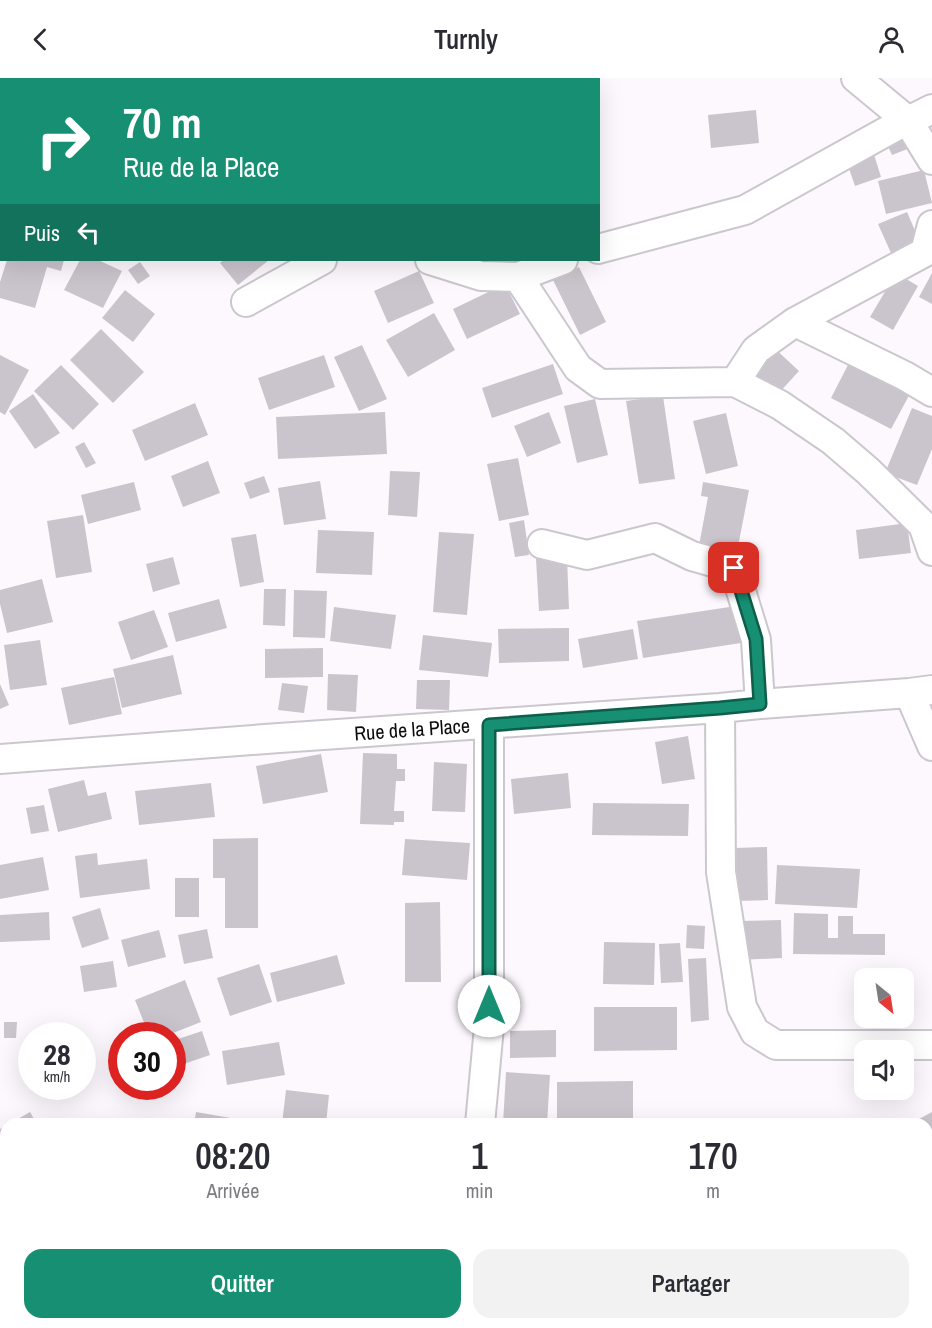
<!DOCTYPE html>
<html lang="fr">
<head>
<meta charset="utf-8">
<style>
  :root { --surface:#fff; --page:#f2f2f3; --text:#2b2b33; --muted:#7c7c81; --accent:#178f73 }
  body { margin:0; font-family:"Archivo Narrow",sans-serif; background:var(--page); color:var(--text); height:100vh; display:flex; flex-direction:column; font-size:22px; white-space:nowrap }
  * { box-sizing:border-box; margin:0 }
  p { font-size:20px; color:var(--muted) }
  .icon { flex:none; width:33px; height:33px; fill:none; stroke:currentColor; stroke-width:2; stroke-linecap:round; stroke-linejoin:round }
  .map { position:relative; flex:1; overflow:hidden }
  .drawer { position:absolute; left:0px; top:1040px; width:933px; height:212px; display:flex; flex-direction:column; background:var(--surface); border-radius:18px 18px 0 0; box-shadow:0 6px 24px #0002 }
  .drawer>* { flex:none }
  .banner { position:absolute; left:0px; top:0px; width:600px; height:183px; box-shadow:0 6px 24px #0002; background:#178f73; color:#fff; overflow:hidden }
  .needle { width:39px; rotate:150deg }
  .controls { position:absolute; left:854px; top:890px; display:grid; gap:12px }
  .controls a { display:grid; place-items:center; width:60px; height:60px; border-radius:12px; background:var(--surface); box-shadow:0 6px 24px #0002; font-size:30px }
  .speed { position:absolute; left:18px; top:944px; display:flex; gap:12px; font-size:30px; font-weight:700; text-align:center }
  .speed>* { display:grid; place-content:center; width:78px; height:78px; border-radius:50%; background:var(--surface); box-shadow:0 6px 24px #0002; line-height:1 }
  .speed small { font-size:15px; font-weight:400 }
  .speed .limit { border:9px solid #d22; background:#fff; color:#111 }
  .pin { position:absolute; display:grid; place-items:center; width:51px; height:51px; color:#fff; margin:-26px; border-radius:12px; box-shadow:0 3px 9px #0006 }
  .me { position:absolute; width:66px; margin:-33px; rotate:0deg; stroke-linejoin:round; filter:drop-shadow(0 0 4px #0008) }
  .turn { display:flex; align-items:center; gap:21px; height:126px; padding:0 24px; font-size:27px }
  .turn .icon { width:78px; height:78px; stroke-width:2.5 }
  .turn b { display:block; font-size:42px; line-height:51px }
  .then { display:flex; align-items:center; height:57px; padding:0 24px; background:#0003; gap:12px; font-size:22px }
  .eta { display:flex; justify-content:space-evenly; align-items:center; height:102px; text-align:center }
  .eta b { font-size:36px; font-weight:600; line-height:42px }
  .button { display:flex; gap:12px; margin-top:auto; padding:12px 24px }
  .button a { flex:1; height:69px; border-radius:18px; background:var(--accent); color:#fff; font-size:24px; font-weight:600; line-height:69px; text-align:center }
  .button a+a { background:var(--page); color:var(--text) }
  header { display:flex; justify-content:space-between; align-items:center; height:78px; padding:0 24px; background:var(--surface); font-size:27px; font-weight:600 }
  .map>svg:first-child { display:block }
  .building { fill:#cac5cc }
  .lines { fill:none; stroke-linecap:round; stroke-linejoin:round }
  .street-casing { stroke:#ccc7ce; stroke-width:32 }
  .path { stroke:#89868a; stroke-width:4; stroke-dasharray:6 3; stroke-linecap:butt }
  .street { stroke:#fff; stroke-width:28 }
  .route-casing { stroke:#0f5d4b; stroke-width:15 }
  .route { stroke:#178f73; stroke-width:10 }
  .labels { text-anchor:middle; dominant-baseline:central; stroke-width:4.5; stroke-linejoin:round; paint-order:stroke }
  .street-label { font-size:20px; fill:#0c0b0d; stroke:#fff }
</style>
</head>
<body>
<header><svg class="icon" aria-label="back" viewBox="0 0 24 24"><path d="M15 5l-7 7 7 7"/></svg>Turnly<svg class="icon" aria-label="person" viewBox="0 0 24 24"><circle cx="12" cy="8" r="4"/><path d="M4 21q1-7 8-7t8 7"/></svg></header>
<div class="map">
<svg width="932" height="1250" viewBox="0 0 932 1250">
  <rect width="100%" height="100%" fill="#fdf8fe"/>
  <path class="building" d="M 756,32 L 759,65 L 711,70 L 708,37 Z
    M 904,56 L 910,70 L 892,77 L 886,64 Z
    M 872,70 L 881,99 L 855,108 L 845,79 Z
    M 924,92 L 932,125 L 886,136 L 878,103 Z
    M 907,134 L 919,162 L 891,175 L 878,146 Z
    M 7,182 L 64,182 L 61,193 L 47,189 L 35,230 L 0,220 L 0,204 Z
    M 80,182 L 98,182 L 122,193 L 103,230 L 64,212 Z
    M 224,182 L 269,182 L 238,207 L 220,185 Z
    M 140,184 L 150,198 L 138,206 L 128,192 Z
    M 579,189 L 606,244 L 580,257 L 553,202 Z
    M 419,193 L 434,225 L 388,245 L 374,213 Z
    M 896,195 L 918,208 L 893,252 L 870,239 Z
    M 932,195 L 932,226 L 919,219 Z
    M 505,206 L 520,236 L 467,261 L 453,231 Z
    M 125,212 L 155,236 L 133,264 L 102,240 Z
    M 434,235 L 455,272 L 408,299 L 386,262 Z
    M 101,251 L 144,294 L 113,325 L 70,282 Z
    M 362,267 L 387,321 L 359,333 L 334,279 Z
    M 771,267 L 799,293 L 777,317 L 749,291 Z
    M 0,277 L 29,292 L 5,337 L 0,334 Z
    M 324,277 L 335,309 L 269,332 L 258,300 Z
    M 851,281 L 912,312 L 891,351 L 831,320 Z
    M 553,286 L 563,316 L 492,340 L 482,310 Z
    M 61,287 L 99,326 L 73,352 L 34,313 Z
    M 33,316 L 60,355 L 35,371 L 9,333 Z
    M 663,318 L 675,401 L 639,406 L 626,323 Z
    M 595,321 L 608,377 L 577,385 L 564,328 Z
    M 195,325 L 208,357 L 145,383 L 132,352 Z
    M 912,330 L 932,338 L 932,371 L 917,407 L 885,395 Z
    M 385,334 L 387,376 L 278,381 L 276,339 Z
    M 549,334 L 561,365 L 527,379 L 514,348 Z
    M 726,335 L 738,388 L 706,396 L 693,343 Z
    M 84,364 L 96,385 L 86,390 L 75,369 Z
    M 518,380 L 529,437 L 499,443 L 487,386 Z
    M 208,383 L 220,415 L 183,429 L 171,398 Z
    M 390,393 L 420,394 L 417,439 L 388,437 Z
    M 264,398 L 270,414 L 250,421 L 244,405 Z
    M 320,403 L 326,441 L 284,447 L 278,410 Z
    M 134,404 L 141,432 L 88,446 L 81,417 Z
    M 703,404 L 749,412 L 736,479 L 698,473 L 708,419 L 701,418 Z
    M 83,437 L 92,494 L 56,500 L 47,443 Z
    M 524,442 L 529,477 L 515,479 L 509,445 Z
    M 907,445 L 911,475 L 859,481 L 856,452 Z
    M 318,452 L 374,454 L 372,497 L 316,495 Z
    M 439,454 L 474,456 L 467,537 L 433,534 Z
    M 256,456 L 264,504 L 240,509 L 231,460 Z
    M 173,479 L 180,506 L 153,514 L 146,486 Z
    M 567,479 L 569,531 L 539,533 L 536,481 Z
    M 42,501 L 53,544 L 7,555 L 0,526 L 0,512 Z
    M 264,511 L 286,511 L 285,548 L 263,547 Z
    M 294,512 L 327,513 L 325,560 L 293,559 Z
    M 219,521 L 227,550 L 176,564 L 168,535 Z
    M 736,528 L 741,565 L 643,580 L 637,543 Z
    M 334,529 L 396,537 L 391,571 L 330,563 Z
    M 154,532 L 168,569 L 131,582 L 118,544 Z
    M 569,550 L 569,583 L 499,585 L 498,551 Z
    M 633,551 L 638,581 L 583,590 L 578,561 Z
    M 423,557 L 492,565 L 488,599 L 419,592 Z
    M 40,562 L 47,607 L 10,612 L 4,567 Z
    M 323,570 L 323,599 L 265,600 L 265,571 Z
    M 173,577 L 182,616 L 122,630 L 113,591 Z
    M 328,596 L 358,597 L 356,634 L 327,632 Z
    M 114,599 L 122,636 L 69,647 L 61,610 Z
    M 417,602 L 450,602 L 449,632 L 416,631 Z
    M 282,605 L 308,608 L 304,635 L 278,632 Z
    M 0,606 L 9,627 L 0,631 Z
    M 688,658 L 695,701 L 662,706 L 655,664 Z
    M 363,675 L 397,676 L 397,691 L 405,691 L 405,703 L 396,703 L 394,733 L 404,733 L 404,744 L 394,744 L 394,747 L 360,746 Z
    M 321,676 L 328,714 L 263,726 L 256,688 Z
    M 434,684 L 467,686 L 465,734 L 432,733 Z
    M 568,695 L 571,730 L 514,736 L 511,701 Z
    M 84,702 L 88,718 L 106,714 L 112,741 L 58,754 L 48,711 Z
    M 211,705 L 215,739 L 139,747 L 135,713 Z
    M 593,725 L 689,726 L 688,758 L 592,757 Z
    M 44,727 L 49,753 L 31,756 L 26,730 Z
    M 258,760 L 258,850 L 225,850 L 225,800 L 213,800 L 213,761 Z
    M 405,761 L 470,765 L 467,802 L 402,797 Z
    M 767,769 L 768,822 L 737,823 L 736,770 Z
    M 97,775 L 98,787 L 147,781 L 150,811 L 80,820 L 75,778 Z
    M 43,779 L 49,812 L 0,821 L 0,787 Z
    M 777,787 L 860,791 L 857,830 L 775,826 Z
    M 175,800 L 199,800 L 199,839 L 175,839 Z
    M 440,824 L 441,904 L 405,904 L 405,825 Z
    M 100,830 L 109,861 L 82,870 L 72,839 Z
    M 49,834 L 50,862 L 0,864 L 0,837 Z
    M 794,835 L 828,836 L 828,860 L 838,860 L 838,838 L 853,838 L 853,856 L 885,856 L 885,877 L 793,876 Z
    M 781,842 L 782,880 L 739,882 L 738,843 Z
    M 687,847 L 705,848 L 704,871 L 686,870 Z
    M 207,851 L 213,880 L 184,886 L 178,857 Z
    M 159,852 L 166,879 L 128,889 L 121,862 Z
    M 604,864 L 655,865 L 654,907 L 603,906 Z
    M 680,865 L 683,904 L 661,905 L 659,866 Z
    M 337,877 L 345,906 L 277,924 L 270,895 Z
    M 706,880 L 709,942 L 691,944 L 688,881 Z
    M 113,883 L 117,909 L 84,914 L 80,888 Z
    M 259,886 L 272,924 L 230,938 L 217,900 Z
    M 185,902 L 201,944 L 168,957 L 149,957 L 135,922 Z
    M 594,929 L 677,929 L 677,972 L 594,973 Z
    M 4,944 L 17,944 L 16,960 L 4,960 Z
    M 556,952 L 556,979 L 510,980 L 510,953 Z
    M 202,953 L 210,977 L 172,990 L 172,963 Z
    M 279,964 L 285,997 L 227,1007 L 222,973 Z
    M 506,994 L 550,997 L 547,1046 L 503,1046 Z
    M 633,1003 L 633,1041 L 557,1042 L 557,1004 Z
    M 286,1012 L 329,1017 L 326,1046 L 282,1046 Z
    M 30,1034 L 37,1046 L 9,1046 Z
    M 196,1034 L 254,1044 L 254,1046 L 194,1046 Z
    M 932,1034 L 932,1058 L 928,1060 L 927,1057 L 927,1046 L 922,1046 L 919,1041 Z
    M 6,1047 L 6,1087 L 0,1076 L 0,1051 Z
    M 196,1245 L 265,1245 L 265,1250 L 196,1250 Z"/>
  <g class="lines">
    <defs>
      <path id="street" d="M 856,0 L 908,43 L 932,82
        M 908,43 L 932,31
        M 598,171 L 745,132 L 898,47
        M 430,182 L 481,198 L 518,199 L 578,290 L 600,306 L 735,304 L 780,327 L 833,363 L 868,393 L 923,447 L 932,473
        M 518,199 L 563,182
        M 246,224 L 322,182
        M 795,244 L 905,298 L 932,314
        M 735,304 L 756,272 L 795,244 L 925,174 L 932,147
        M 542,466 L 587,477 L 655,460 L 692,478 L 734,490 L 756,562 L 760,626
        M 909,615 L 932,668
        M 720,630 L 721,794 L 742,929 L 755,954 L 776,967 L 932,967
        M 0,681 L 279,660 L 720,630 L 760,626 L 909,615 L 932,612
        M 480,1046 L 489,949 L 489,647
        M 927,1222 L 932,1217
        M 471,1250 L 471,1245
        M 881,1250 L 890,1245"/>
    </defs>
    <use href="#street" class="street-casing"/>
    <path class="path" d="M 176,0 L 177,2"/>
    <use href="#street" class="street"/>
  </g>
  <g class="lines">
    <defs>
      <path id="route" d="M 489,928 L 489,647 L 720,630 L 760,626 L 756,561 L 734,490"/>
    </defs>
    <use href="#route" class="route-casing"/>
    <use href="#route" class="route"/>
  </g>
  <g class="labels">
    <g class="street-label">
      <text transform="translate(412 651) rotate(-4)">Rue de la Place</text>
    </g>
  </g>
</svg>
<div class="controls">
<a><svg class="needle" viewBox="-14 -14 28 28"><path d="M0-13l5 13h-10z" fill="#e53935"/><path d="M0 13l5-13h-10z" fill="#7c7c81"/></svg></a>
<a><svg class="icon" aria-label="sound" viewBox="0 0 24 24"><path d="M4 9h4l5-4v14l-5-4H4zM17 9q2 3 0 6"/></svg></a>
</div>
<div class="speed"><div>28<small>km/h</small></div><div class="limit">30</div></div>
<div class="pin" style="left:734px;top:490px;background:#d93025"><svg class="icon" aria-label="arrive" viewBox="0 0 24 24"><path d="M6 21V4h12l-3 4 3 4H6"/></svg></div>
<svg class="me" style="left:489px;top:928px" viewBox="-20 -20 40 40"><circle r="19" fill="#fff"/><path d="M0-13L10 11 0 6-10 11z" fill="#178f73"/></svg>
<div class="banner">
<div class="turn"><svg class="icon" aria-label="right" viewBox="0 0 24 24"><path d="M7 20v-9h11M14 6l5 5-5 5"/></svg><div><b>70 m</b>Rue de la Place</div></div>
<div class="then">Puis<svg class="icon" aria-label="left" viewBox="0 0 24 24"><path d="M17 20v-9H6M10 6l-5 5 5 5"/></svg></div>
</div>
<section class="drawer">
<div class="eta">
<div><b>08:20</b><p>Arrivée</p></div>
<div><b>1</b><p>min</p></div>
<div><b>170</b><p>m</p></div>
</div>
<div class="button"><a>Quitter</a><a>Partager</a></div>
</section>
</div>
</body>
</html>
